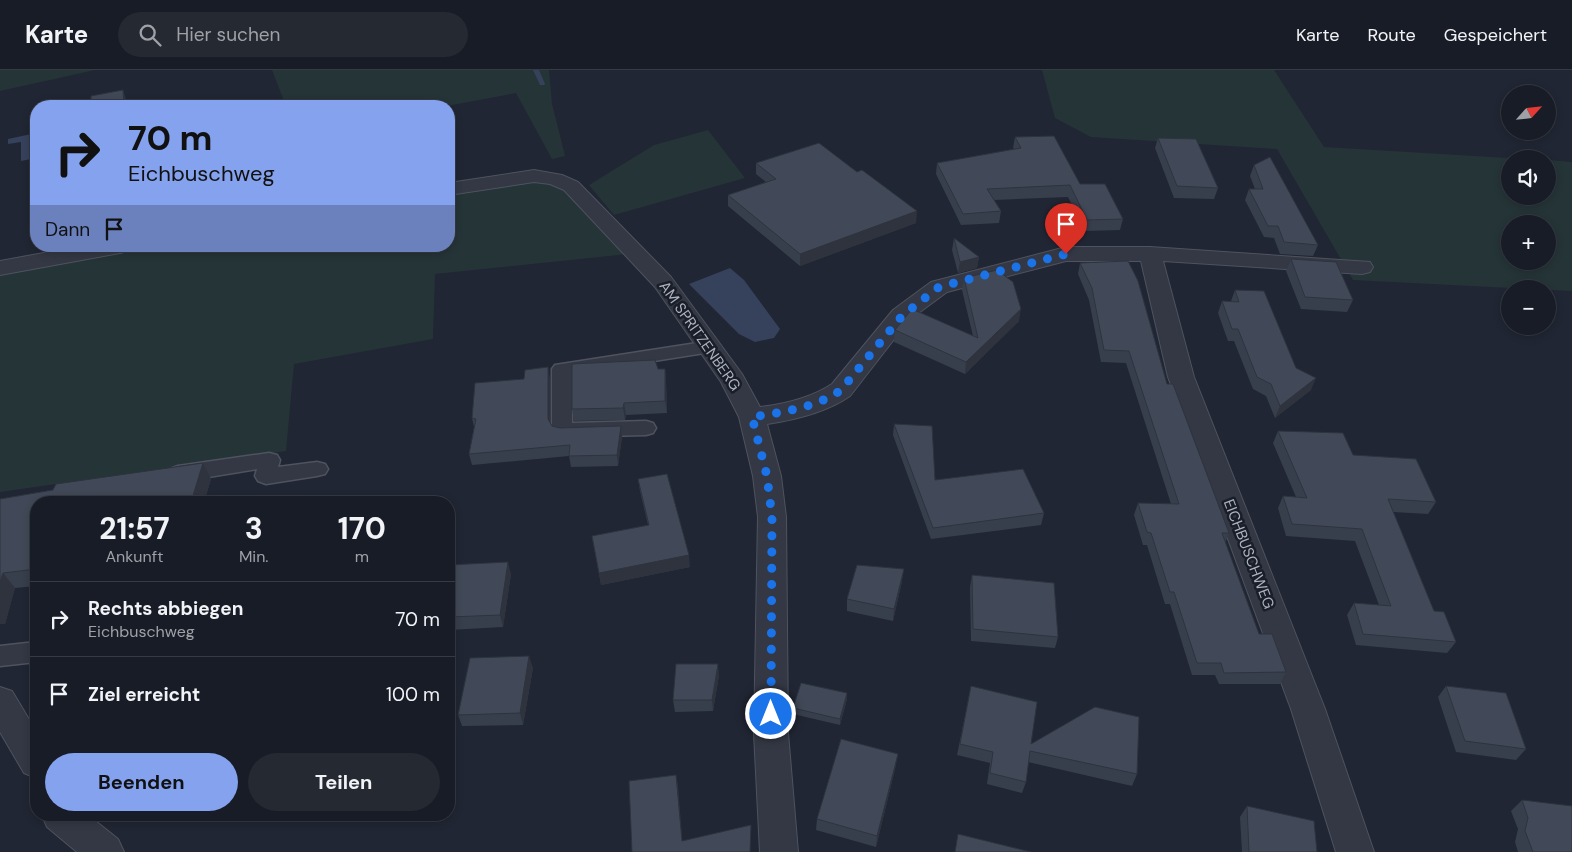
<!DOCTYPE html>
<html lang="de">
<head>
<meta charset="utf-8">
<style>
  :root { --surface:#181c26; --page:#252932; --text:#f1f3f6; --muted:#9fa1a7; --line:#363a43; --accent:#85a2ee }
  body { margin:0; font-family:"DM Sans",sans-serif; background:var(--page); color:var(--text); height:100vh; display:flex; flex-direction:column; font-size:19px; white-space:nowrap }
  * { box-sizing:border-box; margin:0 }
  p { font-size:16px; color:var(--muted) }
  .icon { flex:none; width:28px; height:28px; fill:none; stroke:currentColor; stroke-width:2; stroke-linecap:round; stroke-linejoin:round }
  .map { position:relative; flex:1; overflow:hidden }
  .sheet { position:absolute; left:30px; top:426px; width:425px; height:325px; display:flex; flex-direction:column; background:var(--surface); border-radius:20px; box-shadow:0 2px 8px #0003,0 0 0 1px var(--line) }
  .sheet>* { flex:none }
  .guide { position:absolute; left:30px; top:30px; width:425px; height:152px; border-radius:20px; box-shadow:0 2px 8px #0003,0 0 0 1px var(--line); background:#85a2ee; color:#111; overflow:hidden }
  .needle { width:32px; rotate:63deg }
  .buttons { position:absolute; left:1501px; top:15px; display:grid; gap:10px }
  .buttons a { display:grid; place-items:center; width:55px; height:55px; border-radius:50%; background:var(--surface); box-shadow:0 2px 8px #0003,0 0 0 1px var(--line); font-size:25px }
  .pin { position:absolute; display:grid; place-items:center; width:42px; height:42px; color:#fff; margin:-51px -21px; border-radius:50% 50% 50% 0; rotate:-45deg; box-shadow:0 0 5px #0007 }
  .pin .icon { rotate:45deg }
  .me { position:absolute; width:55px; margin:-28px; rotate:0deg; stroke-linejoin:round; filter:drop-shadow(0 0 4px #0008) }
  .turn { display:flex; align-items:center; gap:18px; height:105px; padding:0 15px; font-size:22px }
  .turn .icon { width:65px; height:65px; stroke-width:2.5 }
  .turn b { display:block; font-size:35px; line-height:42px }
  .then { display:flex; align-items:center; height:48px; padding:0 15px; background:#0003; gap:10px; font-size:19px }
  .eta { display:flex; justify-content:space-evenly; align-items:center; height:85px; text-align:center }
  .eta b { font-size:30px; font-weight:700; line-height:35px }
  .button { display:flex; gap:10px; margin-top:auto; padding:10px 15px }
  .button a { flex:1; height:58px; border-radius:30px; background:var(--accent); color:#111; font-size:20px; font-weight:700; line-height:58px; text-align:center }
  .button a+a { background:var(--page); color:var(--text) }
  ul { padding:0; list-style:none }
  li { display:flex; align-items:center; gap:15px; height:75px; padding:0 15px; border-top:1px solid var(--line) }
  li div { flex:1 }
  li b { display:block; font-size:19px }
  li em { font-style:normal }
  header { display:flex; align-items:center; gap:30px; box-sizing:border-box; height:70px; padding:0 25px; background:var(--surface); border-bottom:1px solid var(--line) }
  header strong { font-size:24px }
  nav { display:flex; gap:28px; margin-inline-start:auto; font-size:18px }
  .search { width:350px; height:45px; background:var(--page); display:flex; align-items:center; gap:12px; box-sizing:border-box; padding:0 18px; border-radius:28px; color:var(--muted); font-size:19px }
  .map>svg:first-child { display:block }
  .green { fill:#253437; fill-rule:evenodd }
  .water { fill:#36425b }
  .lines { fill:none; stroke-linecap:round; stroke-linejoin:round }
  .stream { fill:#36425b; fill-rule:evenodd }
  .service-casing { stroke:#4e535f; stroke-width:3 }
  .minor-casing { stroke:#4e535f; stroke-width:2 }
  .service { fill:#333844; fill-rule:evenodd }
  .minor { fill:#333844; fill-rule:evenodd }
  .wall { fill:#383f4c }
  .shaded-wall { fill:#2e333e }
  .building { fill:#414958; stroke:#2e333e }
  .route { stroke:#1a73e8; stroke-width:9; stroke-dasharray:0 16.2 }
  .labels { text-anchor:middle; dominant-baseline:central; stroke-width:5; stroke-linejoin:round; paint-order:stroke }
  .street-label { font-size:15px; fill:#adb3c1; stroke:#191e28 }
</style>
</head>
<body>
<header>
<strong>Karte</strong>
<div class="search"><svg class="icon" aria-label="search" viewBox="0 0 24 24"><circle cx="10" cy="10" r="6"/><path d="M15 15l6 6"/></svg>Hier suchen</div>
<nav><a>Karte</a><a>Route</a><a>Gespeichert</a></nav>
</header>
<div class="map">
<svg width="1572" height="782" viewBox="0 0 1572 782">
  <rect width="100%" height="100%" fill="#202633"/>
  <path class="green" d="M 0,0 L 95,0 L 0,21 Z
    M 272,0 L 549,0 L 552,34 L 565,86 L 552,89 L 516,23 L 447,36 L 286,36 Z
    M 1042,0 L 1274,0 L 1324,77 L 1525,89 L 1510,89 L 1510,126 L 1548,126 L 1548,90 L 1572,92 L 1572,221 L 1353,210 L 1277,79 L 1091,67 L 1055,48 ZM 1510,154 L 1548,154 L 1548,191 L 1510,191 Z
    M 708,60 L 745,108 L 614,145 L 589,115 L 654,75 Z
    M 545,111 L 559,114 L 628,184 L 435,204 L 433,269 L 294,294 L 286,381 L 0,422 L 0,203 L 143,176 L 449,176 L 449,124 L 523,112 Z"/>
  <path class="water" d="M 36,63 L 36,88 L 21,91 L 21,72 L 8,74 L 8,69 Z
    M 730,198 L 744,210 L 780,259 L 774,268 L 755,272 L 739,264 L 689,214 Z"/>
  <g class="lines">
    <path class="stream" d="M 533,0 L 539,0 L 545,14 L 544,15 L 540,15 Z"/>
    <defs>
      <path id="service" d="M 710,271 L 717,273 L 719,277 L 717,281 L 572,304 L 572,353 L 646,351 L 653,353 L 656,358 L 653,363 L 646,365 L 562,367 L 555,365 L 552,360 L 552,299 L 555,295 Z
        M 269,383 L 277,385 L 280,390 L 278,397 L 317,392 L 325,394 L 328,399 L 325,404 L 317,406 L 266,414 L 258,411 L 255,406 L 257,399 L 178,412 L 170,409 L 167,404 L 170,399 L 178,396 Z
        M 36,572 L 36,592 L 0,596 L 0,576 Z"/>
      <path id="minor" d="M 534,100 L 562,105 L 578,112 L 671,207 L 742,304 L 760,337 C 785,334 811,328 832,314 L 893,240 L 931,212 L 1066,177 L 1150,177 L 1370,192 L 1373,197 L 1370,202 L 1362,204 L 1163,191 L 1194,307 L 1325,639 L 1374,782 L 1336,782 L 1291,639 L 1168,307 L 1141,191 L 1066,191 L 947,222 L 909,250 L 850,326 C 827,342 795,350 767,354 L 781,406 L 786,447 L 788,663 L 798,782 L 760,782 L 754,663 L 758,447 L 753,406 L 739,347 L 721,312 L 655,217 L 564,120 L 550,114 L 534,112 L 449,125 L 449,113 Z
        M 82,176 L 131,176 L 128,181 L 120,183 L 0,205 L 0,191 Z
        M 0,617 L 12,621 L 36,661 L 36,708 L 24,703 L 0,662 Z
        M 42,745 L 88,745 L 118,769 L 124,782 L 77,782 L 47,757 Z"/>
    </defs>
    <use href="#service" class="service-casing"/>
    <use href="#minor" class="minor-casing"/>
    <use href="#service" class="service"/>
    <use href="#minor" class="minor"/>
  </g>
  <path class="wall" d="M 1015,67 L 1080,114 L 1123,149 L 1120,160 L 1085,161 L 1068,127 L 994,130 L 1001,141 L 999,153 L 961,155 L 936,104 L 937,93 L 1014,79 L 1013,78 Z
    M 1158,68 L 1218,118 L 1214,129 L 1174,128 L 1155,78 Z
    M 756,93 L 857,102 L 916,153 L 800,196 L 728,136 L 728,125 L 766,112 L 756,104 Z
    M 1254,95 L 1318,175 L 1313,186 L 1280,184 L 1274,168 L 1264,167 L 1245,130 L 1249,119 L 1255,119 L 1250,106 Z
    M 954,168 L 979,187 L 977,198 L 958,203 L 952,180 Z
    M 1291,189 L 1353,230 L 1347,242 L 1301,239 L 1286,201 Z
    M 1080,193 L 1167,314 L 1229,463 L 1225,473 L 1259,564 L 1286,602 L 1280,614 L 1219,614 L 1215,605 L 1192,605 L 1170,534 L 1165,534 L 1147,475 L 1143,475 L 1134,445 L 1138,433 L 1171,434 L 1126,293 L 1101,292 L 1089,230 L 1078,204 Z
    M 964,208 L 1019,251 L 965,304 L 894,272 L 895,260 L 973,266 L 962,220 Z
    M 1235,220 L 1296,298 L 1311,320 L 1275,348 L 1266,326 L 1253,319 L 1234,271 L 1228,271 L 1218,243 L 1222,231 L 1231,231 Z
    M 658,299 L 665,299 L 666,311 L 667,343 L 626,345 L 625,350 L 574,351 L 572,339 Z
    M 550,308 L 550,352 L 552,356 L 560,358 L 621,356 L 622,367 L 618,396 L 571,397 L 569,386 L 472,395 L 469,384 L 474,357 L 472,348 Z
    M 894,354 L 935,410 L 1044,443 L 1041,455 L 931,469 L 893,365 Z
    M 1278,361 L 1353,385 L 1436,432 L 1428,444 L 1393,442 L 1434,541 L 1456,572 L 1447,583 L 1356,575 L 1347,545 L 1354,533 L 1379,535 L 1355,471 L 1286,466 L 1278,438 L 1283,426 L 1296,427 L 1273,373 Z
    M 203,393 L 211,409 L 204,432 L 36,432 L 36,516 L 15,518 L 5,554 L 0,554 L 0,429 Z
    M 638,409 L 690,497 L 601,515 L 592,466 L 648,455 L 640,421 Z
    M 449,495 L 511,504 L 503,557 L 449,560 Z
    M 972,505 L 1058,567 L 1055,578 L 971,571 L 970,517 Z
    M 902,511 L 893,551 L 847,541 L 847,529 Z
    M 533,598 L 523,655 L 462,656 L 458,645 Z
    M 719,605 L 713,641 L 675,642 L 673,630 Z
    M 971,616 L 1031,674 L 1137,704 L 1132,716 L 1028,692 L 1026,712 L 1022,723 L 987,714 L 990,693 L 957,685 Z
    M 1446,616 L 1526,679 L 1516,690 L 1456,682 L 1438,627 Z
    M 847,623 L 847,629 L 840,655 L 793,644 L 793,638 Z
    M 896,695 L 876,777 L 816,760 L 817,749 Z
    M 1522,730 L 1572,782 L 1518,782 L 1515,772 L 1518,759 L 1511,741 Z
    M 1247,736 L 1317,782 L 1242,782 L 1240,747 Z"/>
  <path class="shaded-wall" d="M 123,20 L 127,31 L 128,36 L 124,36 Z
    M 917,141 L 916,153 L 800,196 L 800,184 Z
    M 979,187 L 977,198 L 958,203 L 960,192 Z
    M 1021,239 L 1019,251 L 965,304 L 966,292 Z
    M 548,297 L 550,308 L 550,360 L 548,349 Z
    M 665,299 L 666,311 L 667,343 L 665,331 Z
    M 1316,308 L 1311,320 L 1275,348 L 1280,336 Z
    M 624,333 L 626,345 L 625,350 L 623,338 Z
    M 621,356 L 622,367 L 618,396 L 617,385 Z
    M 203,393 L 211,409 L 204,432 L 191,432 Z
    M 689,485 L 690,497 L 601,515 L 599,503 Z
    M 508,492 L 511,504 L 503,557 L 500,545 Z
    M 904,499 L 902,511 L 893,551 L 894,539 Z
    M 3,503 L 15,518 L 5,554 L 0,554 L 0,512 Z
    M 529,586 L 533,598 L 523,655 L 520,643 Z
    M 718,594 L 719,605 L 713,641 L 712,630 Z
    M 847,623 L 847,629 L 840,655 L 840,649 Z
    M 898,684 L 896,695 L 876,777 L 877,766 Z
    M 676,705 L 678,715 L 683,781 L 682,771 Z"/>
  <path class="building" d="M 123,20 L 124,36 L 91,36 L 91,26 Z
    M 1054,66 L 1080,114 L 1105,114 L 1123,149 L 1087,150 L 1070,115 L 987,119 L 1001,141 L 963,144 L 937,93 L 1021,78 L 1015,67 Z
    M 1158,68 L 1196,69 L 1218,118 L 1177,116 Z
    M 819,73 L 857,102 L 862,100 L 917,141 L 800,184 L 728,125 L 776,109 L 756,93 Z
    M 1270,87 L 1318,175 L 1284,172 L 1278,156 L 1268,156 L 1249,119 L 1263,119 L 1254,95 Z
    M 954,168 L 979,187 L 960,192 Z
    M 1291,189 L 1336,192 L 1353,230 L 1305,227 Z
    M 1128,191 L 1138,211 L 1167,314 L 1173,314 L 1229,463 L 1222,463 L 1259,564 L 1272,564 L 1286,602 L 1224,603 L 1221,593 L 1197,593 L 1174,522 L 1170,522 L 1151,463 L 1147,462 L 1138,433 L 1179,434 L 1129,281 L 1104,280 L 1092,218 L 1080,193 Z
    M 997,200 L 1013,212 L 1021,239 L 966,292 L 895,260 L 912,239 L 978,268 L 964,208 Z
    M 1235,220 L 1264,221 L 1296,298 L 1316,308 L 1280,336 L 1271,314 L 1257,307 L 1238,259 L 1232,259 L 1222,231 L 1239,232 Z
    M 655,290 L 658,299 L 665,299 L 665,331 L 624,333 L 623,338 L 572,339 L 572,294 Z
    M 548,297 L 548,349 L 552,356 L 560,358 L 621,356 L 617,385 L 569,386 L 570,375 L 469,384 L 476,349 L 472,348 L 475,313 L 524,309 L 525,300 Z
    M 894,354 L 932,356 L 935,410 L 1023,399 L 1044,443 L 933,458 Z
    M 1278,361 L 1343,363 L 1353,385 L 1416,389 L 1436,432 L 1388,429 L 1434,541 L 1444,542 L 1456,572 L 1363,564 L 1354,533 L 1391,536 L 1362,459 L 1292,454 L 1283,426 L 1307,428 Z
    M 203,393 L 191,432 L 36,432 L 36,499 L 3,503 L 0,512 L 0,429 L 53,420 L 56,414 Z
    M 667,404 L 689,485 L 599,503 L 592,466 L 649,455 L 638,409 Z
    M 508,492 L 500,545 L 449,547 L 449,495 Z
    M 857,495 L 904,499 L 894,539 L 847,529 Z
    M 972,505 L 1054,513 L 1058,567 L 973,559 Z
    M 529,586 L 520,643 L 458,645 L 470,588 Z
    M 676,594 L 718,594 L 712,630 L 673,630 Z
    M 801,613 L 847,623 L 840,649 L 793,638 Z
    M 971,616 L 1037,632 L 1031,674 L 1095,637 L 1139,647 L 1137,704 L 1030,681 L 1026,712 L 990,703 L 993,682 L 960,674 Z
    M 1446,616 L 1506,623 L 1526,679 L 1465,671 Z
    M 841,669 L 898,684 L 877,766 L 817,749 Z
    M 676,705 L 682,771 L 751,755 L 750,782 L 632,782 L 629,711 Z
    M 1522,730 L 1572,736 L 1572,782 L 1533,782 L 1525,761 L 1528,748 Z
    M 1247,736 L 1314,751 L 1317,782 L 1249,782 Z
    M 958,764 L 1031,782 L 955,782 Z"/>
  <g class="lines">
    <path class="route" d="M 771,644 L 772,447 L 767,406 L 752,347 C 782,342 816,338 841,320 L 902,246 L 939,217 L 1066,184"/>
  </g>
  <g class="labels">
    <g class="street-label">
      <text transform="translate(700 266) rotate(55)">AM SPRITZENBERG</text>
      <text transform="translate(1249 484) rotate(69)">EICHBUSCHWEG</text>
    </g>
  </g>
</svg>
<div class="buttons">
<a><svg class="needle" viewBox="-14 -14 28 28"><path d="M0-13l5 13h-10z" fill="#e53935"/><path d="M0 13l5-13h-10z" fill="#9fa1a7"/></svg></a>
<a><svg class="icon" aria-label="sound" viewBox="0 0 24 24"><path d="M4 9h4l5-4v14l-5-4H4zM17 9q2 3 0 6"/></svg></a>
<a>+</a>
<a>−</a>
</div>
<div class="pin" style="left:1066px;top:184px;background:#d93025"><svg class="icon" aria-label="arrive" viewBox="0 0 24 24"><path d="M6 21V4h12l-3 4 3 4H6"/></svg></div>
<svg class="me" style="left:771px;top:644px" viewBox="-20 -20 40 40"><circle r="17" fill="#1a73e8" stroke="#fff" stroke-width="3"/><path d="M0-11L8 9 0 5-8 9z" fill="#fff"/></svg>
<div class="guide">
<div class="turn"><svg class="icon" aria-label="right" viewBox="0 0 24 24"><path d="M7 20v-9h11M14 6l5 5-5 5"/></svg><div><b>70 m</b>Eichbuschweg</div></div>
<div class="then">Dann<svg class="icon" aria-label="arrive" viewBox="0 0 24 24"><path d="M6 21V4h12l-3 4 3 4H6"/></svg></div>
</div>
<section class="sheet">
<div class="eta">
<div><b>21:57</b><p>Ankunft</p></div>
<div><b>3</b><p>Min.</p></div>
<div><b>170</b><p>m</p></div>
</div>
<ul>
<li><svg class="icon" aria-label="right" viewBox="0 0 24 24"><path d="M7 20v-9h11M14 6l5 5-5 5"/></svg><div><b>Rechts abbiegen</b><p>Eichbuschweg</p></div><em>70 m</em></li>
<li><svg class="icon" aria-label="arrive" viewBox="0 0 24 24"><path d="M6 21V4h12l-3 4 3 4H6"/></svg><div><b>Ziel erreicht</b></div><em>100 m</em></li>
</ul>
<div class="button"><a>Beenden</a><a>Teilen</a></div>
</section>
</div>
</body>
</html>
